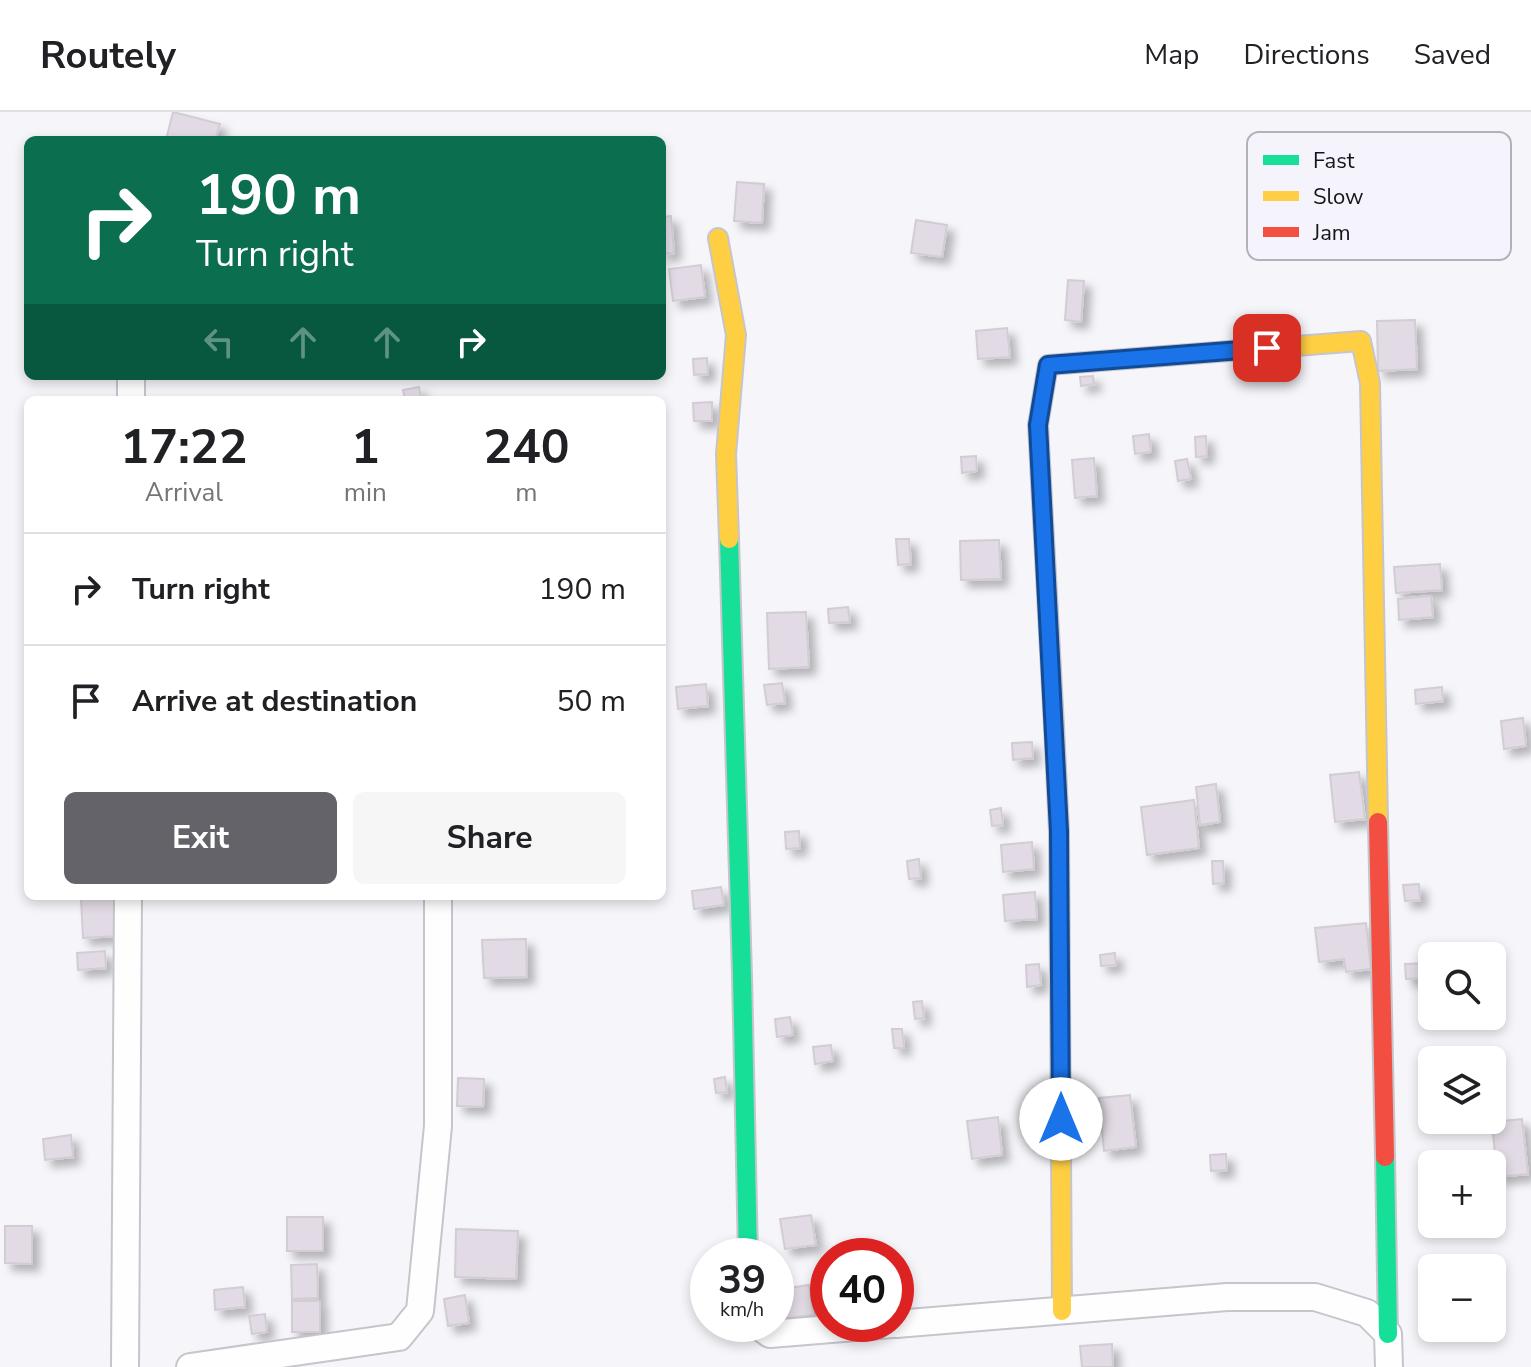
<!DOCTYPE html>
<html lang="en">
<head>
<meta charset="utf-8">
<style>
  :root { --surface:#fff; --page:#f6f6f6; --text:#202124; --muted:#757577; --line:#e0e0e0; --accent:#646369 }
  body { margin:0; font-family:"Nunito Sans",sans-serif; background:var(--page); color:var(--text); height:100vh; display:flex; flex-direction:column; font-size:30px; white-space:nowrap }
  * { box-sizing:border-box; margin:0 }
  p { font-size:26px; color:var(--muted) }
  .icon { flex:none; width:44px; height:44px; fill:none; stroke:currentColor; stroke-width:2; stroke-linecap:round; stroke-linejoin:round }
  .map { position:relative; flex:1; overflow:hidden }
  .side { position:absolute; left:24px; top:284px; width:642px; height:504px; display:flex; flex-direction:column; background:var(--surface); border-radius:12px; box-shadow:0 4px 12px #0003 }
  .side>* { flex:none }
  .hud { position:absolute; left:24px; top:24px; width:642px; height:244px; border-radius:12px; box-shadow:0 4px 12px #0003; background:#0b6e4f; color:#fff; overflow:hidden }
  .controls { position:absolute; left:1418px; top:830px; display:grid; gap:16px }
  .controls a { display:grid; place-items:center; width:88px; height:88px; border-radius:12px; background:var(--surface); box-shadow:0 4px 12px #0003; font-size:40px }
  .speed { position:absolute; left:690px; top:1126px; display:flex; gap:16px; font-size:40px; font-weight:700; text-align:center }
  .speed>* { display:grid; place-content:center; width:104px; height:104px; border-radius:50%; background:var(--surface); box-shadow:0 4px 12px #0003; line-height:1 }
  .speed small { font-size:20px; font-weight:400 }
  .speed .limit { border:12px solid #d22; background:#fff; color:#111 }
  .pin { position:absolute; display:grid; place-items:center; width:68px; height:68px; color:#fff; margin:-34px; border-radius:16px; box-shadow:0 4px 12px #0006 }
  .me { position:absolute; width:88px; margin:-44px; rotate:0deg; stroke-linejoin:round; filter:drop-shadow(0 0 6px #0008) }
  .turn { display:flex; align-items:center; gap:28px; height:168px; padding:0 40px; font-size:36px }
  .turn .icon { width:104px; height:104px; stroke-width:2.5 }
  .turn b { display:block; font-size:56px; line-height:68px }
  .lanes { display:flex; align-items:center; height:76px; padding:0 40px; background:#0003; justify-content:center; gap:40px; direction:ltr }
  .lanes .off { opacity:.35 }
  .eta { display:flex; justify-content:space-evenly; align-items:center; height:136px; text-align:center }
  .eta b { font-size:48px; font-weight:700; line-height:56px }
  .button { display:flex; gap:16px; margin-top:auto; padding:16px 40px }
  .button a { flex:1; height:92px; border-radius:12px; background:var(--accent); color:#fff; font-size:32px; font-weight:700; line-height:92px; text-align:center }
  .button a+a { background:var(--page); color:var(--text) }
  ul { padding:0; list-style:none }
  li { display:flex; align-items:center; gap:24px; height:112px; padding:0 40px; border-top:2px solid var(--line) }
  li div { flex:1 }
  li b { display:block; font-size:30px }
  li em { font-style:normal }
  header { display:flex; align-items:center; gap:48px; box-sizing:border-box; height:112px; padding:0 40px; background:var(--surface); border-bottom:2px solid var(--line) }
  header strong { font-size:38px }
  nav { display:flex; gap:44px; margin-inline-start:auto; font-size:28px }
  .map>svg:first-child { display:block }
  .building { fill:#e2dae4; stroke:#d1cdd3; stroke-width:2; filter:url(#shadow) }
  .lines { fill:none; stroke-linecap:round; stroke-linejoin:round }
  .street-casing { stroke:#c6c5cb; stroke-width:30 }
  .fast-casing { stroke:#c6c5cb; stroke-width:22 }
  .slow-casing { stroke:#c6c5cb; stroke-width:22 }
  .jam-casing { stroke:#c6c5cb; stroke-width:22 }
  .street { stroke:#fefefe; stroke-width:26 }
  .fast { stroke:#16e098; stroke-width:18 }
  .slow { stroke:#ffcf43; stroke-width:18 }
  .jam { stroke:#f24e42; stroke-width:18 }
  .route-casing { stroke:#114b97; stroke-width:20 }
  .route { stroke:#1a73e8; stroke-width:14 }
  .key { fill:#f5f3fc; stroke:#b2b0b8; stroke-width:2 }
  .key-label { font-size:22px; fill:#15141b }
</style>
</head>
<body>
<header>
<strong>Routely</strong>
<nav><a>Map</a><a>Directions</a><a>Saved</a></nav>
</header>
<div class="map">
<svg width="1531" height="1255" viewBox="0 0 1531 1255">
  <defs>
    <filter id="shadow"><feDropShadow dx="7" dy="7" stdDeviation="4" flood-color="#0004"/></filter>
  </defs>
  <rect width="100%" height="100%" fill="#f6f5fa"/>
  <path class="building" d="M 173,0 L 220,12 L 215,28 L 166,28 Z
    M 737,70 L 764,72 L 762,111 L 734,109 Z
    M 671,104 L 674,141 L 662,142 L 662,105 Z
    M 916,108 L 947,113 L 942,145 L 911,141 Z
    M 701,153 L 705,185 L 673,189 L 669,157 Z
    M 1068,168 L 1084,169 L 1081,210 L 1065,208 Z
    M 1415,208 L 1417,257 L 1378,259 L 1377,209 Z
    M 1007,216 L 1010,245 L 978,247 L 976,219 Z
    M 707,246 L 708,262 L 694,263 L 693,247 Z
    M 1093,264 L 1094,272 L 1081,274 L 1080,265 Z
    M 419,275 L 421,287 L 405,288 L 403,278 Z
    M 712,290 L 712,309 L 694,309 L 693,291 Z
    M 1149,322 L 1151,340 L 1135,342 L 1133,324 Z
    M 1206,324 L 1207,344 L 1196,345 L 1195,325 Z
    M 976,344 L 977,359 L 962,361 L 961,345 Z
    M 1094,346 L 1097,384 L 1075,386 L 1072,348 Z
    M 1187,347 L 1191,367 L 1178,369 L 1175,349 Z
    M 896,427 L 909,427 L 911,452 L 898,453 Z
    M 999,428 L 1001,467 L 961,468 L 960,429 Z
    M 1440,452 L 1442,478 L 1396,481 L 1394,455 Z
    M 1431,484 L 1433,505 L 1399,508 L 1398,487 Z
    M 848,495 L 850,510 L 829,511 L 828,497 Z
    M 806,500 L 809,555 L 769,557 L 767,501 Z
    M 782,571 L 785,591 L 767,593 L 764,573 Z
    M 706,572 L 708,594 L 678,597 L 676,575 Z
    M 1442,575 L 1443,589 L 1416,592 L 1415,578 Z
    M 1523,606 L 1526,634 L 1504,637 L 1501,609 Z
    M 1032,630 L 1033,646 L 1013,648 L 1012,631 Z
    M 1359,660 L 1365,707 L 1335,710 L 1330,663 Z
    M 1216,672 L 1220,710 L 1200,713 L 1196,675 Z
    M 1194,688 L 1199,736 L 1147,743 L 1141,695 Z
    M 1001,696 L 1003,713 L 992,714 L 990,698 Z
    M 799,719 L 800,736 L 786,737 L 785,720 Z
    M 1032,730 L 1034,757 L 1003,760 L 1001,733 Z
    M 919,747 L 921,766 L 909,767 L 907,749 Z
    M 1212,749 L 1223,749 L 1224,771 L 1213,772 Z
    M 1419,772 L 1420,788 L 1405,789 L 1403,773 Z
    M 721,775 L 724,793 L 694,797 L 692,779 Z
    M 1035,780 L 1037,807 L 1005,809 L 1003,783 Z
    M 116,785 L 118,824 L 83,826 L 81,787 Z
    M 1366,811 L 1371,857 L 1346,860 L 1344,847 L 1319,850 L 1315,816 Z
    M 526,827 L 527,865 L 484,866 L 482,828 Z
    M 105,839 L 106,856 L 78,858 L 77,841 Z
    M 1115,841 L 1116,853 L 1101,854 L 1100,843 Z
    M 1429,851 L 1429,866 L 1406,867 L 1405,852 Z
    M 1039,852 L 1041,873 L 1027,875 L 1026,853 Z
    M 922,889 L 924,906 L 915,907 L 913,890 Z
    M 790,905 L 793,923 L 777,925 L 775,907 Z
    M 892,917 L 902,917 L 904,936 L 894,936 Z
    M 831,933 L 833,949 L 815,952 L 813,935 Z
    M 725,965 L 727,980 L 716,981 L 714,967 Z
    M 458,966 L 484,967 L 483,995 L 457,994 Z
    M 1130,983 L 1136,1035 L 1104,1039 L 1099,986 Z
    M 998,1005 L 1002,1043 L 972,1047 L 967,1009 Z
    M 1522,1007 L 1528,1062 L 1497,1065 L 1492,1010 Z
    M 71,1023 L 73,1045 L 45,1048 L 43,1027 Z
    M 1226,1042 L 1227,1058 L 1211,1059 L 1210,1043 Z
    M 811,1103 L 816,1133 L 785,1137 L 780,1107 Z
    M 287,1105 L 323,1105 L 323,1139 L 287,1139 Z
    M 5,1114 L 32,1114 L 32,1152 L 5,1151 Z
    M 456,1117 L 518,1119 L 516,1167 L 455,1165 Z
    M 317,1152 L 318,1186 L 292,1187 L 291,1153 Z
    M 809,1173 L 813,1203 L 786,1206 L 782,1177 Z
    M 243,1175 L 245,1195 L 215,1198 L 214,1178 Z
    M 1432,1178 L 1432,1190 L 1420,1191 L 1419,1179 Z
    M 465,1183 L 469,1211 L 448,1214 L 444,1187 Z
    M 292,1189 L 320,1189 L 320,1220 L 292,1220 Z
    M 265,1202 L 267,1220 L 252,1222 L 249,1204 Z
    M 1112,1232 L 1113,1255 L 1082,1255 L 1080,1234 Z"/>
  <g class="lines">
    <defs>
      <path id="street" d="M 131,288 L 131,264
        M 756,1212 L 770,1222 L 892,1212
        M 896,1212 L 1227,1185 L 1315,1185 L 1367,1201 L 1388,1222 L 1389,1255
        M 125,1255 L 128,784
        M 190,1255 L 399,1225 L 420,1199 L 438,1014 L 438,784"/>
      <path id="fast" d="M 729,427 L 742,863 L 748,1144
        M 1385,1045 L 1388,1222"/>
      <path id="slow" d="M 718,126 L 736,223 L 726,342 L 729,427
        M 1164,244 L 1361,229 L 1370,271 L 1378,710
        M 1054,614 L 1059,719 L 1062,1199"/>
      <path id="jam" d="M 1054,614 L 1038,313 L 1048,253 L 1164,244
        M 1378,710 L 1385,1045"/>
    </defs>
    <use href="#street" class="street-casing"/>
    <use href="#fast" class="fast-casing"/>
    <use href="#slow" class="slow-casing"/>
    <use href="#jam" class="jam-casing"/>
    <use href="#street" class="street"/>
    <use href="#fast" class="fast"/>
    <use href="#slow" class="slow"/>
    <use href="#jam" class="jam"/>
  </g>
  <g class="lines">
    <defs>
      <path id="route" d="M 1061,1007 L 1059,719 L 1038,313 L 1048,253 L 1267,236"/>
    </defs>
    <use href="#route" class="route-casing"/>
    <use href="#route" class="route"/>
  </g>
  <rect x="1247" y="20" width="264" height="128" rx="12" class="key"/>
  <rect x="1263" y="43" width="36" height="10" fill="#16e098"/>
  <rect x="1263" y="79" width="36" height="10" fill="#ffcf43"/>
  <rect x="1263" y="115" width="36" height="10" fill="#f24e42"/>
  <g class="key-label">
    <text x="1313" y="56">Fast</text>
    <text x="1313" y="92">Slow</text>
    <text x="1313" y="128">Jam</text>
  </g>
</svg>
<div class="controls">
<a><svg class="icon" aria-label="search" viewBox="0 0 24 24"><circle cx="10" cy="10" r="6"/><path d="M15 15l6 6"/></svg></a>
<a><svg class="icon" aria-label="layers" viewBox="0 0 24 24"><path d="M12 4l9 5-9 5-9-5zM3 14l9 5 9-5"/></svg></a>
<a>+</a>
<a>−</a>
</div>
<div class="speed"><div>39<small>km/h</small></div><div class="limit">40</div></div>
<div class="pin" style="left:1267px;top:236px;background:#d93025"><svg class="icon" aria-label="arrive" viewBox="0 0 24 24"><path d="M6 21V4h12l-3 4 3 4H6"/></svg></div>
<svg class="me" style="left:1061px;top:1007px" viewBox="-20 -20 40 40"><circle r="19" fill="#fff"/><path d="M0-13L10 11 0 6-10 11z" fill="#1a73e8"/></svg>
<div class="hud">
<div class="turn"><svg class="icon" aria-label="right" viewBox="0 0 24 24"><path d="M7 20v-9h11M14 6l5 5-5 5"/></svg><div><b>190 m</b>Turn right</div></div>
<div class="lanes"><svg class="icon off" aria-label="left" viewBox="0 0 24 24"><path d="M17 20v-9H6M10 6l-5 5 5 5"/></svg><svg class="icon off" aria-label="ahead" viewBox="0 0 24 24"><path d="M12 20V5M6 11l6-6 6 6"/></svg><svg class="icon off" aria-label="ahead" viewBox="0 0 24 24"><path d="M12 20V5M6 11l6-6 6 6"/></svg><svg class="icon" aria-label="right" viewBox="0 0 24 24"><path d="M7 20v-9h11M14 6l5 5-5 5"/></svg></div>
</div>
<section class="side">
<div class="eta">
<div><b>17:22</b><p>Arrival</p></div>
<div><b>1</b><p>min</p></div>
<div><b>240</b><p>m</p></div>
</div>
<ul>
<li><svg class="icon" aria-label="right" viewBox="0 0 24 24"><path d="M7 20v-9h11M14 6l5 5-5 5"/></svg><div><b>Turn right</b></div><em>190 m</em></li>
<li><svg class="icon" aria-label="arrive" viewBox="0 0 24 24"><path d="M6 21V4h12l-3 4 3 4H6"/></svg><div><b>Arrive at destination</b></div><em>50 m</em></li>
</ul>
<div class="button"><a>Exit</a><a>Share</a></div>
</section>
</div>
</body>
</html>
